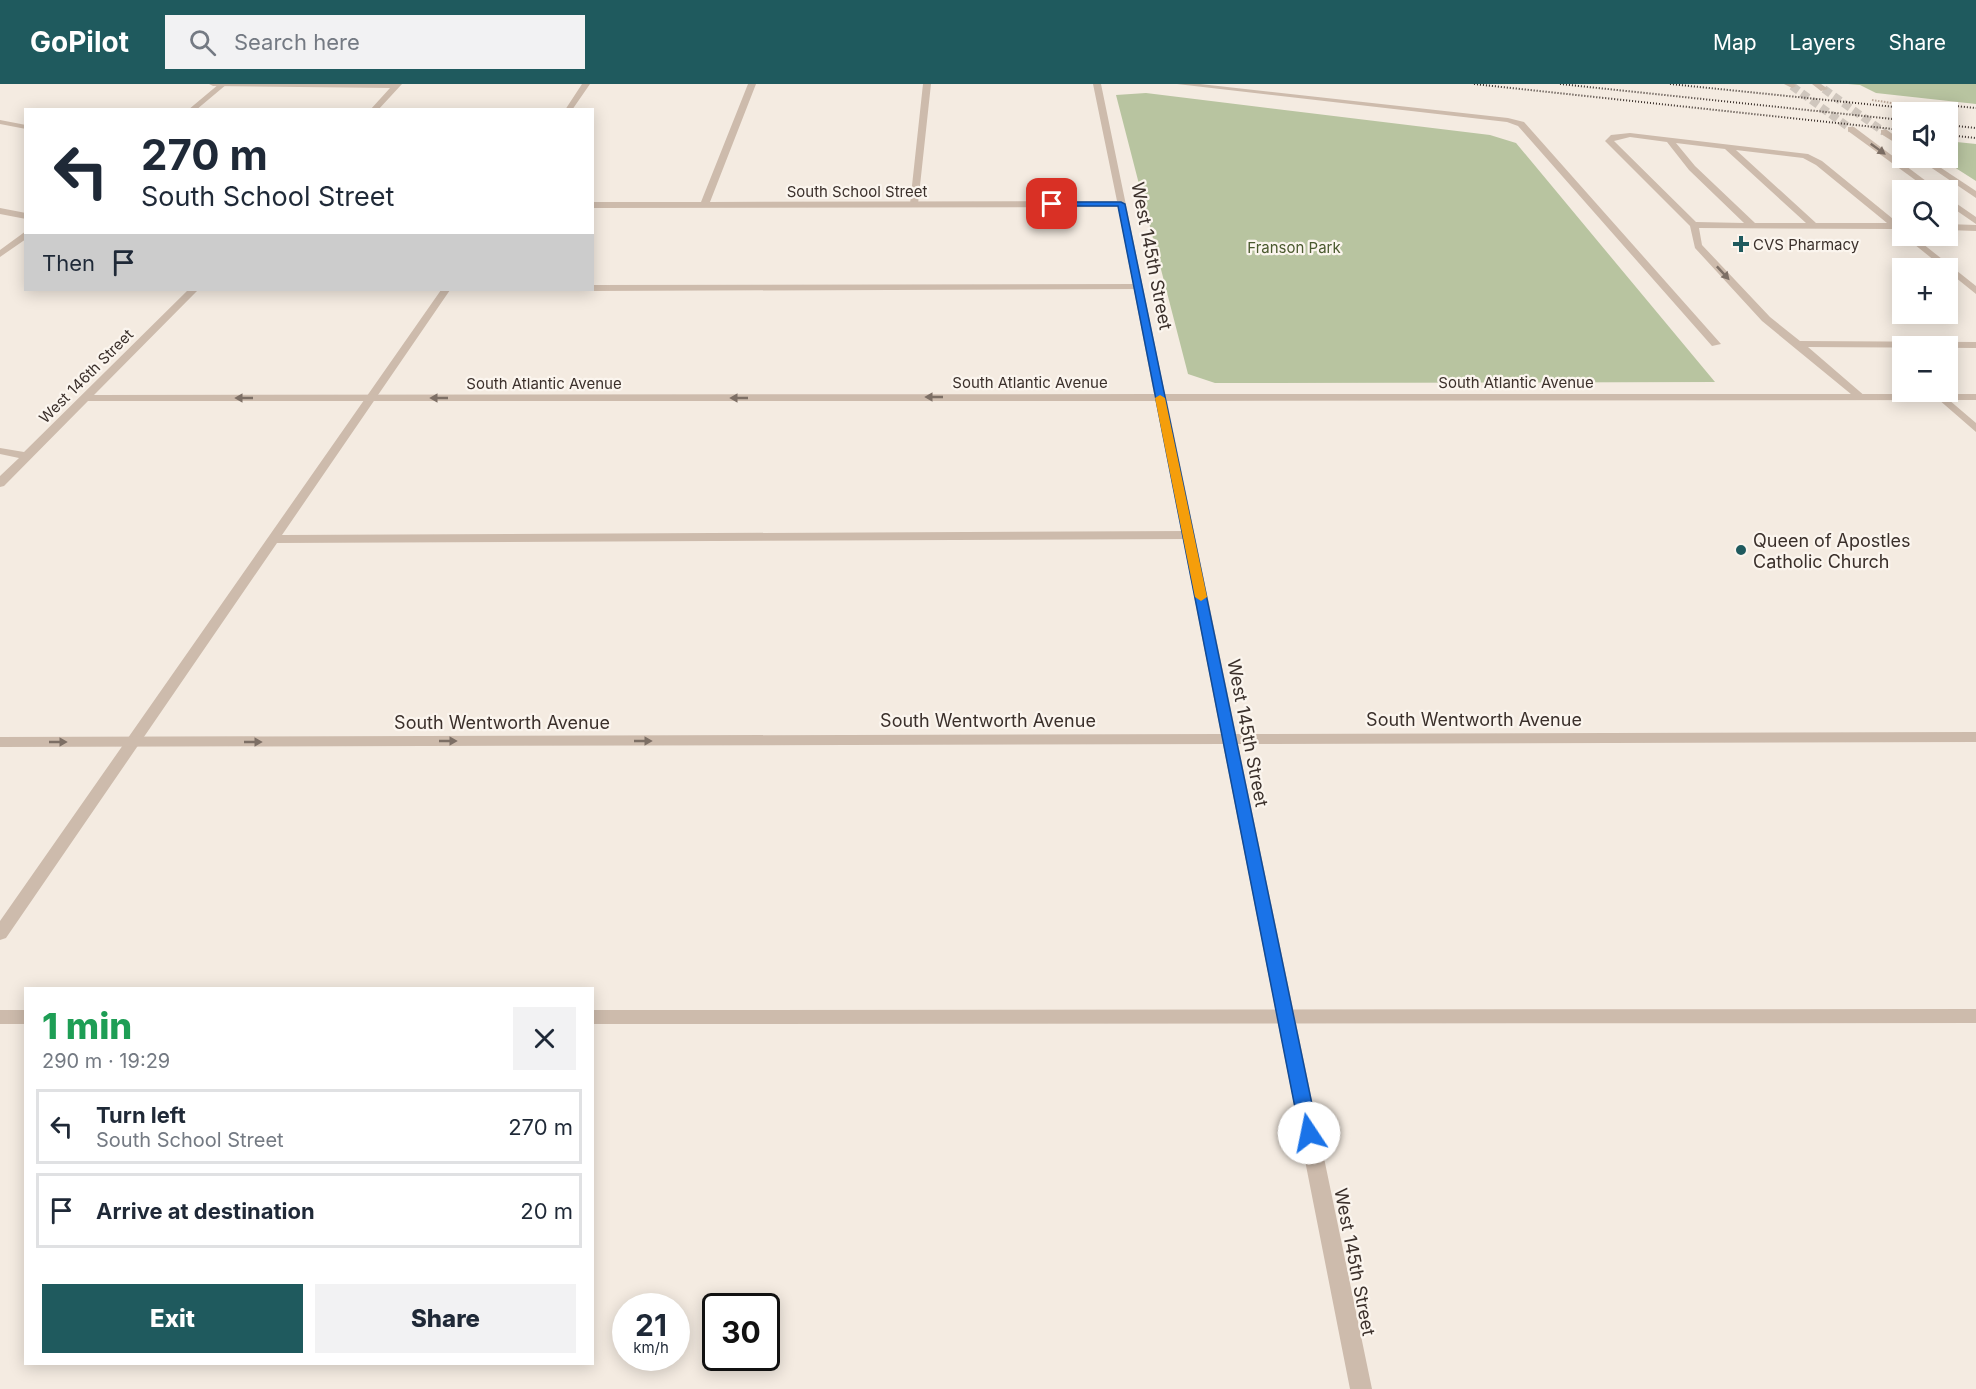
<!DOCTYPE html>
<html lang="en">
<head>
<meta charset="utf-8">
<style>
  :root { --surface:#fff; --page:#f2f2f3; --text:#1f2937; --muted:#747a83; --line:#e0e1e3; --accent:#1f5a5e }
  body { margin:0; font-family:Inter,sans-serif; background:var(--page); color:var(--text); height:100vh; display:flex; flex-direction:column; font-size:22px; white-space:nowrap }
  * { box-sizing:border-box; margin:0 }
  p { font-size:20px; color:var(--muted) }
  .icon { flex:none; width:33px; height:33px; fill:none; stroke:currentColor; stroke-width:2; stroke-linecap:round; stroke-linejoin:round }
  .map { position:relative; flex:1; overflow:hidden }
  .drawer { position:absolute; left:24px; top:903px; width:570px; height:378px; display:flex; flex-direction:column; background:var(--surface); border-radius:0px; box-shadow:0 3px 15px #0003 }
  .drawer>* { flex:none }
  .banner { position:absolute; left:24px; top:24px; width:570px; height:183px; border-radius:0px; box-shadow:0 3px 15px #0003; background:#fff; color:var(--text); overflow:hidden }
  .fabs { position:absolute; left:1892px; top:18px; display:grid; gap:12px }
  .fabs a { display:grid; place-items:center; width:66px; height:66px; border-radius:0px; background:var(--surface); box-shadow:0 3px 15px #0003; font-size:30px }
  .speed { position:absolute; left:612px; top:1209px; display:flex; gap:12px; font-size:30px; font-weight:700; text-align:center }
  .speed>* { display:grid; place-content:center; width:78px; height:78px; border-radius:50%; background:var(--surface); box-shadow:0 3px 15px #0003; line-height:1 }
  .speed small { font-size:15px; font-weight:400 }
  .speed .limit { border:3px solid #111; border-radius:9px; background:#fff; color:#111 }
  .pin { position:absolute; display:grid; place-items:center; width:51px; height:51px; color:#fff; margin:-26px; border-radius:12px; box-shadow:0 3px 9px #0006 }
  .me { position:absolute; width:66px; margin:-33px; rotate:349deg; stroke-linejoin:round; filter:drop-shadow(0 0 4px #0008) }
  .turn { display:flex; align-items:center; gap:21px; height:126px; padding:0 18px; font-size:27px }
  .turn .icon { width:78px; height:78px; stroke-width:2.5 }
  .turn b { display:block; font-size:42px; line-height:51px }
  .then { display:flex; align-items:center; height:57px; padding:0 18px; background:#0003; gap:12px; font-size:22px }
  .round { display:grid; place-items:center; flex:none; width:63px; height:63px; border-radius:0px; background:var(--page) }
  .summary { display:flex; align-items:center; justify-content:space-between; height:102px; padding:0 18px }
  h1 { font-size:36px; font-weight:800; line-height:45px; color:#1e9e55 }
  .action { display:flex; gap:12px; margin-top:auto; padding:12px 18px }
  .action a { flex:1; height:69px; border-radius:0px; background:var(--accent); color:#fff; font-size:24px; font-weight:800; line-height:69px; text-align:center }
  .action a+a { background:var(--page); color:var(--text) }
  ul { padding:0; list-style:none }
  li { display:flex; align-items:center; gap:18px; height:75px; margin:0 12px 9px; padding:0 6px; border:3px solid var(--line); border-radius:0px }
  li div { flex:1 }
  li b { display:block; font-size:22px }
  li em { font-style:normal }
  header { display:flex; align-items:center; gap:36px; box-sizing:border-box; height:84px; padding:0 30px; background:var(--accent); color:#fff }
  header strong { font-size:28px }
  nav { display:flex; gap:33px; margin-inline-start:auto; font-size:21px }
  .search { width:420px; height:54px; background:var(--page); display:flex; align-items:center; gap:15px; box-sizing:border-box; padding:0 21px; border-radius:0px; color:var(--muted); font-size:22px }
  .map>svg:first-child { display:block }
  .green { fill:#b8c4a0 }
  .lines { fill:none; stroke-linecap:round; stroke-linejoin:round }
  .tertiary-tunnel { stroke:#cfc6bd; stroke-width:8; stroke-dasharray:8 4; stroke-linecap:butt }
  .path { stroke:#b9a596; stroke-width:2; stroke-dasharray:1.5 1.5; stroke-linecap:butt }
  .service { fill:#cdbbac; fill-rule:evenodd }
  .minor { fill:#cdbbac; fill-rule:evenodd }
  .tertiary { fill:#cdbbac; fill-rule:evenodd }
  .rail { stroke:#3b302b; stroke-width:2; stroke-dasharray:1 2; stroke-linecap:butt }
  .oneway { fill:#7d6f65 }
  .route { fill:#1a73e8; stroke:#114b97; stroke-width:1.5 }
  .slow { fill:#f59e0b }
  .poi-dot { fill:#1f5a5e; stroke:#fbf5ee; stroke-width:2 }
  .labels { text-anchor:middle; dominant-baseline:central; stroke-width:4.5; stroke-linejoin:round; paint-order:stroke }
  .far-street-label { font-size:15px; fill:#3b302b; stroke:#fbf5ee }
  .far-poi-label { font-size:15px; fill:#3b302b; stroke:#fbf5ee; text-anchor:start }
  .far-park-label { font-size:15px; fill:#4a5a2e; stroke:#fbf5ee }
  .street-label { font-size:18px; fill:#3b302b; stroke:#fbf5ee }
  .poi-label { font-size:18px; fill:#3b302b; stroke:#fbf5ee; text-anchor:start }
</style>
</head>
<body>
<header>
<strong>GoPilot</strong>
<div class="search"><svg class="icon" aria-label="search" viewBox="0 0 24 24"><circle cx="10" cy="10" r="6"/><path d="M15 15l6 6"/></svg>Search here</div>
<nav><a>Map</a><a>Layers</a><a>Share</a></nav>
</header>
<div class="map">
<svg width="1976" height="1305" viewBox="0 0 1976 1305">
  <rect width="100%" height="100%" fill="#f4ebe1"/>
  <path class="green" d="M 1848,0 L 1976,0 L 1976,20 L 1876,9 L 1860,1 Z
    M 1146,9 L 1490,51 L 1516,59 L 1715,298 L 1215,299 L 1188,290 L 1116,11 Z
    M 1947,57 L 1976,60 L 1976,97 L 1940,74 L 1947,74 Z"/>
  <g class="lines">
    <path class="tertiary-tunnel" d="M 1792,2 L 1851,45
      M 1824,5 L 1884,48"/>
    <path class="path" d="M 1872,16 L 1925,24"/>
    <path class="service" d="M 219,0 L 227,0 L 196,26 L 188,26 Z
      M 582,0 L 590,0 L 572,26 L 565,26 Z
      M 923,0 L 931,0 L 918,120 L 914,123 L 910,120 Z
      M 1177,0 L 1200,0 L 1508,34 L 1524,38 L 1721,260 L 1712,262 L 1518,42 L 1507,38 Z
      M 0,36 L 26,41 L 26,45 L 0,40 Z
      M 1630,49 L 1808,70 L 1822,77 L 1898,139 L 1902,139 L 1902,150 L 1894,145 L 1699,144 L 1702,161 L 1770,233 L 1800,257 L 1976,258 L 1976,264 L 1808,263 L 1866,313 L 1857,315 L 1762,237 L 1695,164 L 1690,142 L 1605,57 L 1611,51 ZM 1630,53 L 1667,58 L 1689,86 L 1744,139 L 1696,138 L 1614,57 ZM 1676,59 L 1725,65 L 1806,139 L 1755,139 L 1695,82 ZM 1736,66 L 1803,74 L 1816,81 L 1887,139 L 1816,139 Z
      M 1947,140 L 1976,141 L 1976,147 L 1947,146 Z
      M 26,147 L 26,155 L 0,173 L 0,166 Z
      M 1904,152 L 1913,152 L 1976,202 L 1976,210 Z
      M 1138,200 L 1143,203 L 1141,205 L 592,207 L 588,206 L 592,206 L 592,201 Z
      M 441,206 L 450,206 L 282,451 L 1188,447 L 1194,451 L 1188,455 L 277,459 L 6,854 L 0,856 L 0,837 Z
      M 1942,310 L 1976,339 L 1976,348 L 1938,315 L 1937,313 Z
      M 1976,925 L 1976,939 L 592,940 L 592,926 Z
      M 0,926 L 26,926 L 26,940 L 0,940 Z"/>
    <path class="minor" d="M 209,0 L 402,0 L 378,26 L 370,26 L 390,4 L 213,2 Z
      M 748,0 L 756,0 L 710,118 L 1117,117 L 1093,0 L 1101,0 L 1165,310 L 1976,310 L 1976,316 L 1167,317 L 1236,650 L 1976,648 L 1976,658 L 1238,660 L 1372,1305 L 1350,1305 L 1223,660 L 0,663 L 0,653 L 1221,650 L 1156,317 L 88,317 L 4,402 L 0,403 L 0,392 L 19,374 L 0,370 L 0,364 L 24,368 L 188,206 L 198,206 L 94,311 L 1154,310 L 1118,123 L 592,124 L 592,118 L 701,118 Z
      M 0,124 L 26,129 L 26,135 L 0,130 Z"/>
    <path class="tertiary" d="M 1784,0 L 1794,0 L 1796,2 L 1792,4 Z
      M 1812,0 L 1821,0 L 1828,5 L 1821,7 Z
      M 1848,43 L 1854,43 L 1938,106 L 1929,106 L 1848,47 Z
      M 1881,46 L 1887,46 L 1902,57 L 1902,63 L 1881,50 Z
      M 1917,74 L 1926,74 L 1976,107 L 1976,114 Z
      M 1947,113 L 1976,133 L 1976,140 L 1947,120 Z"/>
    <path class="rail" d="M 1474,0 L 1902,46
      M 1560,0 L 1902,36
      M 1670,0 L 1944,28
      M 1934,20 L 1976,24
      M 1947,41 L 1976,44
      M 1947,51 L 1976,54"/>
  </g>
  <defs><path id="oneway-solid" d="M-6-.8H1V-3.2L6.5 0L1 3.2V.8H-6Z" transform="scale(1.5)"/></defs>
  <g class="oneway">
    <use href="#oneway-solid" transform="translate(1878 65) rotate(36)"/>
    <use href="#oneway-solid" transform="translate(1723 189) rotate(47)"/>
    <use href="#oneway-solid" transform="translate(934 313) rotate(180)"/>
    <use href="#oneway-solid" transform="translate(244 314) rotate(180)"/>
    <use href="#oneway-solid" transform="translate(439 314) rotate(180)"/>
    <use href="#oneway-solid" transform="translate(739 314) rotate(180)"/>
    <use href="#oneway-solid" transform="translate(448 657)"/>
    <use href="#oneway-solid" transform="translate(643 657)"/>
    <use href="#oneway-solid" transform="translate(58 658)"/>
    <use href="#oneway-solid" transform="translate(253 658)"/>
  </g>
  <path class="route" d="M 1049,118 L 1121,118 L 1125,120 L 1318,1049 L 1315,1054 L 1309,1056 L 1303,1054 L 1300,1049 L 1118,122 L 1052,122 Z"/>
  <path class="slow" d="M 1160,311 L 1165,314 L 1207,513 L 1201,517 L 1195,513 L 1155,314 Z"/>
  <g class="poi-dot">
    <path d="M1738 151h6v6h6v6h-6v6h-6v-6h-6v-6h6z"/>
    <circle cx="1741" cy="466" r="6"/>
  </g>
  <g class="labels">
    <g class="far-street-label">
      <text x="857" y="107">South School Street</text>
      <text transform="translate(86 292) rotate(-45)">West 146th Street</text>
      <text x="1030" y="298">South Atlantic Avenue</text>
      <text x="1516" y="298">South Atlantic Avenue</text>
      <text x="544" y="299">South Atlantic Avenue</text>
    </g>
    <g class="far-poi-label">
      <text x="1753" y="160">CVS Pharmacy</text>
    </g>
    <g class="far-park-label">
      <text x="1294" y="163">Franson Park</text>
    </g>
    <g class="street-label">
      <text transform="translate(1152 172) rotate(79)">West 145th Street</text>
      <text x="1474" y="635">South Wentworth Avenue</text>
      <text x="988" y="636">South Wentworth Avenue</text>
      <text x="502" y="638">South Wentworth Avenue</text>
      <text transform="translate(1248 649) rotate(79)">West 145th Street</text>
      <text transform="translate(1355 1178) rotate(79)">West 145th Street</text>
    </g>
    <g class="poi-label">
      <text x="1753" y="456">Queen of Apostles<tspan x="1753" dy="21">Catholic Church</tspan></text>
    </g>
  </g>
</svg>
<div class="fabs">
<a><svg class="icon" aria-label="sound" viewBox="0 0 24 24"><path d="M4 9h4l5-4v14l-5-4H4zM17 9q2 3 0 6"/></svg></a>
<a><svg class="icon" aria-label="search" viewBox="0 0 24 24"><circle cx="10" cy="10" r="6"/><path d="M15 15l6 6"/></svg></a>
<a>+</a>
<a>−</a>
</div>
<div class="speed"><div>21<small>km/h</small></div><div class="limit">30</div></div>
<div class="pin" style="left:1052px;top:120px;background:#d93025"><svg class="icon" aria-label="arrive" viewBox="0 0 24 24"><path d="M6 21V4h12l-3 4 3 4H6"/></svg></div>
<svg class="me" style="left:1309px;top:1049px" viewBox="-20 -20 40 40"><circle r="19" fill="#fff"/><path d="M0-13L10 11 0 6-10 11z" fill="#1a73e8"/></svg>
<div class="banner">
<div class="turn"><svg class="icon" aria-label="left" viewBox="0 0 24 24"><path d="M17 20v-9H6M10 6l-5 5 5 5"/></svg><div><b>270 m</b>South School Street</div></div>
<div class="then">Then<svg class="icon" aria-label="arrive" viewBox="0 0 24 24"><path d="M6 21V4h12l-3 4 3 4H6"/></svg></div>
</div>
<section class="drawer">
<div class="summary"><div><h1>1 min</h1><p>290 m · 19:29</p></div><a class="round"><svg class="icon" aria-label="close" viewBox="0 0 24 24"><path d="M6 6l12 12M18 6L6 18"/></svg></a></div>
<ul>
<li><svg class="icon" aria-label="left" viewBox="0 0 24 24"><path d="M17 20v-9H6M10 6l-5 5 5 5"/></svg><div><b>Turn left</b><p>South School Street</p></div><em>270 m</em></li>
<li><svg class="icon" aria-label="arrive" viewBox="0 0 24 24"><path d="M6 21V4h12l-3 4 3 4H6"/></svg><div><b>Arrive at destination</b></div><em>20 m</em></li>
</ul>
<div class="action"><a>Exit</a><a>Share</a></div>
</section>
</div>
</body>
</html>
